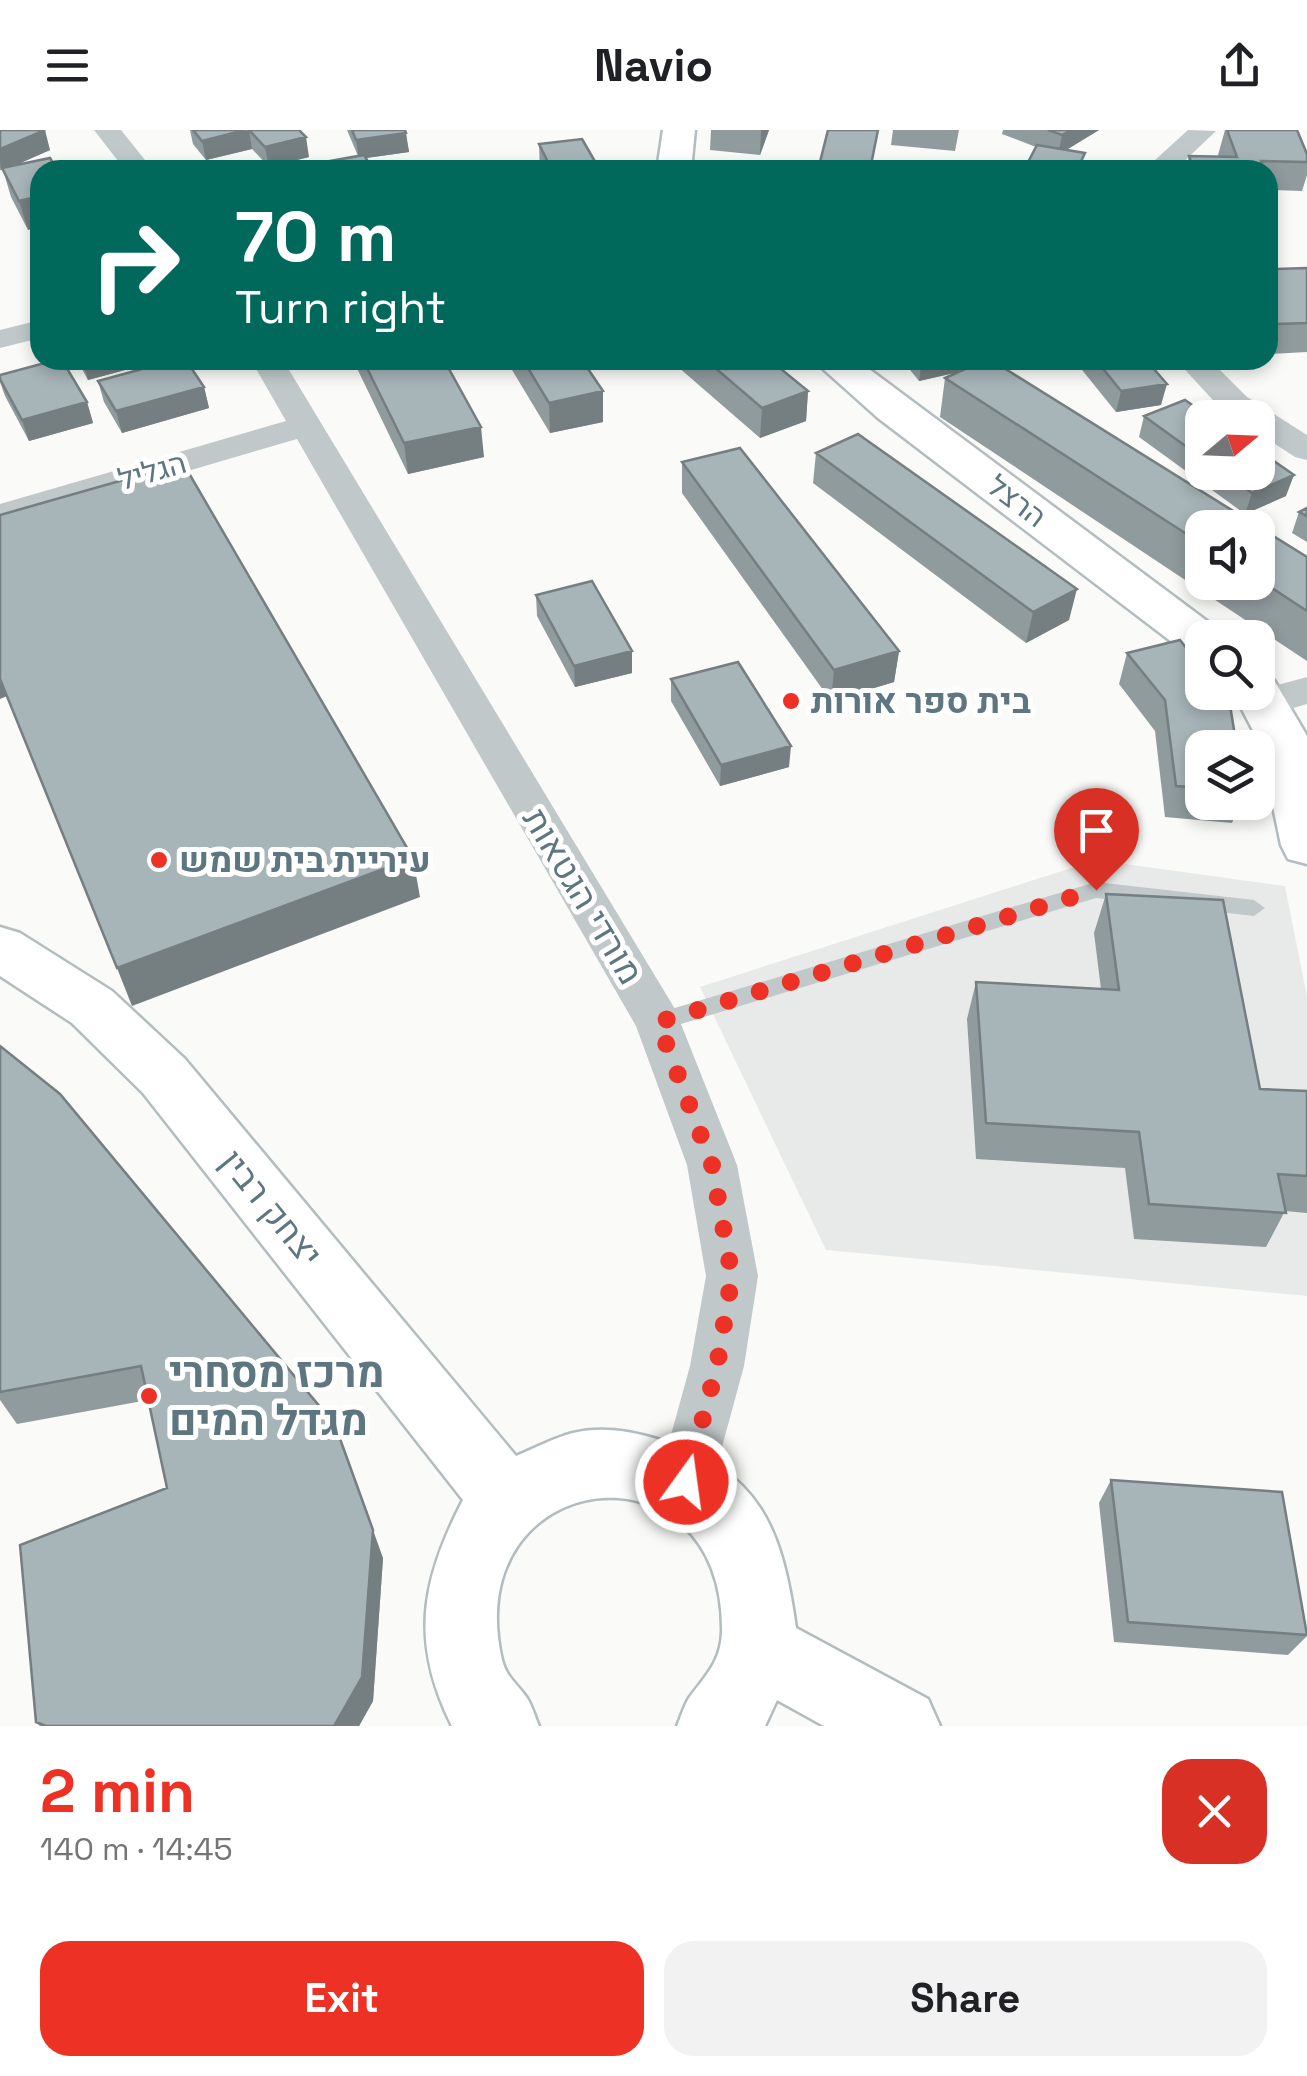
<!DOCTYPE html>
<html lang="en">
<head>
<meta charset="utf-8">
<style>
  :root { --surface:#fff; --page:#f2f2f2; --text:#202124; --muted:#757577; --accent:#ed3125 }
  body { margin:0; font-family:"Space Grotesk",Heebo,sans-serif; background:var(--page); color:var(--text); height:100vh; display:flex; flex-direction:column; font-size:38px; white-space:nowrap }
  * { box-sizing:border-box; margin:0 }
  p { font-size:32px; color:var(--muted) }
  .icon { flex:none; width:55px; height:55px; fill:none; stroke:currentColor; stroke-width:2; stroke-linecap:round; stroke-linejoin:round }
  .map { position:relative; height:1596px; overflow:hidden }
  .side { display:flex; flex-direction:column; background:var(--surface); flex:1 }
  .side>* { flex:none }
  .top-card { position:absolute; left:30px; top:30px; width:1248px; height:210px; border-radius:30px; box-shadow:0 5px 15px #0003; background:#00695c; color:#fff; overflow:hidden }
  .needle { width:65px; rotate:71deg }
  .buttons { position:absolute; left:1185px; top:270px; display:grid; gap:20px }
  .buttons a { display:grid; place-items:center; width:90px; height:90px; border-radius:20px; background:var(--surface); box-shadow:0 5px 15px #0003; font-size:50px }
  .pin { position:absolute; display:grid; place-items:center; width:85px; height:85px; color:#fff; margin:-102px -42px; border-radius:50% 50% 50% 0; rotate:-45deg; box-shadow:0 0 10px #0007 }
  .pin .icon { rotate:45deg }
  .me { position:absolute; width:110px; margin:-55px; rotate:14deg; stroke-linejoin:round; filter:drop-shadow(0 0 8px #0008) }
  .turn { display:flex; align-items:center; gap:35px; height:210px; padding:0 40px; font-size:45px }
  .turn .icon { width:130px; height:130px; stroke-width:2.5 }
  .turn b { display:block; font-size:70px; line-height:85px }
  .round { display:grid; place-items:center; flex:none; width:105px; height:105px; border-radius:30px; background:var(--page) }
  .head { display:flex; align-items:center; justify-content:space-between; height:170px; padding:0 40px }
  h1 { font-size:60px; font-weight:700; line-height:75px; color:var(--accent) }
  .button { display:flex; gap:20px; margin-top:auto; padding:20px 40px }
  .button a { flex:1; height:115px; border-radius:30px; background:var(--accent); color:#fff; font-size:40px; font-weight:700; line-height:115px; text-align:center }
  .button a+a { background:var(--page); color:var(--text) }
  header { display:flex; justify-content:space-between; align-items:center; height:130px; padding:0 40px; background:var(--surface); font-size:45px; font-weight:700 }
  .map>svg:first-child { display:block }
  .built { fill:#e8eae9 }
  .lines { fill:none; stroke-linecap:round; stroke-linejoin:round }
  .secondary-casing { stroke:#b3bcbf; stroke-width:5 }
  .lane { fill:#c0c8ca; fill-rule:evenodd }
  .street { fill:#c0c8ca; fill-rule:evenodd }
  .secondary { fill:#fff; fill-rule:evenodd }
  .wall { fill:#909b9e; fill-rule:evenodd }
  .shaded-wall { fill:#757e81 }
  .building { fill:#a7b4b8; stroke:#757e81; stroke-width:2.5 }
  .route { stroke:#ed3125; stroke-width:18; stroke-dasharray:0 32.4 }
  .poi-dot { fill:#ed3125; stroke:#fff; stroke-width:4 }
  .labels { text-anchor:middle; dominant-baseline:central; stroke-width:10; stroke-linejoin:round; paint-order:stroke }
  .far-street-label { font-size:30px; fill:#5e767f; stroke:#fff }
  .poi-label { font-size:35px; font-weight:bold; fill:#5e767f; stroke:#fff; text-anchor:start }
  .street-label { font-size:35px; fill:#5e767f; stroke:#fff }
  .near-poi-label { font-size:42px; font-weight:bold; fill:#5e767f; stroke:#fff; text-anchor:start }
</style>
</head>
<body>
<header><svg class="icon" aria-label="menu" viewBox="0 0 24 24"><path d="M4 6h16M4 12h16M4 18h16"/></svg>Navio<svg class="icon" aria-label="share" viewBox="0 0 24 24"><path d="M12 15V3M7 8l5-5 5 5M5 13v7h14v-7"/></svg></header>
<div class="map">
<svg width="1307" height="1596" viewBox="0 0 1307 1596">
  <rect width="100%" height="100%" fill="#fafaf8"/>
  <path class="built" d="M 1096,730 L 1285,756 L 1307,866 L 1307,1166 L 826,1120 L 700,857 Z"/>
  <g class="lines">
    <defs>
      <path id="secondary" d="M 663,0 L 695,0 L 691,40 L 657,40 Z
        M 813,230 L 857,230 L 1219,500 L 1223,508 L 1202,508 L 1202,526 L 1185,522 L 878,288 Z
        M 1258,546 L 1274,550 L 1307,606 L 1307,734 L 1288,729 L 1281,715 L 1260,614 L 1233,562 L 1258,562 Z
        M 0,797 L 20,803 L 112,861 L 185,929 L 516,1326 C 535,1318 554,1308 573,1303 C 601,1296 631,1301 657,1309 C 760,1340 782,1398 796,1498 L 928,1569 L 940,1596 L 824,1596 L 777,1570 L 765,1596 L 677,1596 C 681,1587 684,1576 689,1568 C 705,1546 721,1532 722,1502 C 725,1303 457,1336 502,1530 C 506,1547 518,1555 527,1568 C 532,1576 535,1587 539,1596 L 452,1596 C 410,1512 421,1451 463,1370 L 143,963 L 72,893 L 0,846 Z"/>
    </defs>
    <use href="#secondary" class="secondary-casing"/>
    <path class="lane" d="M 1096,752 L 1254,770 L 1265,778 L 1254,786 L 1096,768 L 658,901 L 650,899 L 646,892 L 650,885 L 658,883 Z"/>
    <path class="street" d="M 94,0 L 121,0 L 153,40 L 125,40 Z
      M 1188,0 L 1216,1 L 1175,40 L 1144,40 Z
      M 40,190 L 40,208 L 0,218 L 0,200 Z
      M 251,230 L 283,230 L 675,879 L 737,1035 L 758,1146 L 744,1236 L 707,1372 L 687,1380 L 667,1372 L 658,1352 L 690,1236 L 706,1146 L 687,1035 L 636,896 L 297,309 L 0,396 L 0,374 L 286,291 Z
      M 1176,230 L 1210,230 L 1247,267 L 1307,305 L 1307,330 L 1295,327 L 1258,303 L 1258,288 L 1233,288 L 1223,281 Z
      M 1307,547 L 1307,574 L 1266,586 L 1252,582 L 1246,572 L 1252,562 Z"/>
    <use href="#secondary" class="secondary"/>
  </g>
  <path class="wall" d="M 0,0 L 50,20 L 14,36 L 28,100 L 11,67 L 3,40 L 0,40 Z
    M 190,0 L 299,0 L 309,27 L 269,37 L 252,19 L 206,30 L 193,14 Z
    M 347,0 L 405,0 L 409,22 L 366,28 L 358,26 Z
    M 711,0 L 769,0 L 760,25 L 710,20 Z
    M 893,0 L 959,0 L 955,21 L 891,15 Z
    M 1003,0 L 1099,0 L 1066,20 L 1036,17 L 1002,4 Z
    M 1225,0 L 1297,0 L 1307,24 L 1307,45 L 1302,61 L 1272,60 L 1276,69 L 1268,97 L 1268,40 L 1186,40 L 1189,26 L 1219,27 L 1218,25 Z
    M 539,14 L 600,40 L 540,40 Z
    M 1268,126 L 1276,139 L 1307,138 L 1307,222 L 1268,224 Z
    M 77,230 L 122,230 L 125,240 L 88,250 Z
    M 353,230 L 444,230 L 484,327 L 408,344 Z
    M 506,230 L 582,230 L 603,261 L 603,292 L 550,303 Z
    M 670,230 L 770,230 L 808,261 L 806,291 L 760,308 Z
    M 902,230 L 961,230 L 959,242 L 985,230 L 991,230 L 1307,427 L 1307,531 L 940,287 L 945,248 L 958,242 L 919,251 ZM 1202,398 L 1258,398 L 1258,452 L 1202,452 Z
    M 1074,230 L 1146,230 L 1161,275 L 1116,282 Z
    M 0,245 L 87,272 L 93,293 L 29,311 L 5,266 L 0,252 Z
    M 98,251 L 204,257 L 209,278 L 122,303 L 104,272 Z
    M 1144,286 L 1202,288 L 1202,342 L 1258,342 L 1286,366 L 1245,384 L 1139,307 Z
    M 816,323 L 1069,490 L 1026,513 L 813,353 Z
    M 682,332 L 899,521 L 894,552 L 831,571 L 682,363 Z
    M 1307,378 L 1307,412 L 1292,403 L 1299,382 Z
    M 536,465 L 632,521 L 632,543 L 575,557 L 537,486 Z
    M 1127,523 L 1202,618 L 1202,672 L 1240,672 L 1232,693 L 1165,687 L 1155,601 L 1119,554 Z
    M 671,549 L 789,637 L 720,656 L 671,571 Z
    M 1106,764 L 1260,959 L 1307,961 L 1307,1083 L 1285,1081 L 1266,1117 L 1134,1109 L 1125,1038 L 976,1029 L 967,889 L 976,852 L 1101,859 L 1094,803 Z
    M 0,916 L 383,1428 L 373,1571 L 359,1596 L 40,1596 L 36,1592 L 167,1358 L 148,1270 L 17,1294 L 0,1270 Z
    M 1111,1350 L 1307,1506 L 1288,1525 L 1114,1512 L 1099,1373 Z"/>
  <path class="shaded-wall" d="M 45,0 L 50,20 L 2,41 L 0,34 L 0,19 Z
    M 249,0 L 252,19 L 206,30 L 202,11 Z
    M 761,0 L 769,0 L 760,25 Z
    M 1071,0 L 1099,0 L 1058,25 L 1062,5 Z
    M 406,3 L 409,22 L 359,29 L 356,10 Z
    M 306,7 L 309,27 L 269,37 L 265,17 Z
    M 40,66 L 40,97 L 28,100 L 19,71 Z
    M 119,230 L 122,230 L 125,240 L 88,250 L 85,239 Z
    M 922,230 L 961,230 L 959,242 L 919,251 Z
    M 1167,254 L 1161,275 L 1116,282 L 1121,261 Z
    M 204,257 L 209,278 L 122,303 L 116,281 Z
    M 603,261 L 603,292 L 550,303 L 549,273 Z
    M 808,261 L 806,291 L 760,308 L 762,278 Z
    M 87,272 L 93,293 L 29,311 L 22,290 Z
    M 481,297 L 484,327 L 408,344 L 404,313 Z
    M 1294,345 L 1286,366 L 1245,384 L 1252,363 Z
    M 1077,459 L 1069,490 L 1026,513 L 1033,482 Z
    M 632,521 L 632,543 L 575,557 L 574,536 Z
    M 899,521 L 894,552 L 831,571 L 834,540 Z
    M 0,550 L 7,566 L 0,569 Z
    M 791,616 L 789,637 L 720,656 L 721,635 Z
    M 413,728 L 420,767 L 132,876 L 117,838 Z
    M 373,1400 L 383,1428 L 373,1571 L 359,1596 L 334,1596 Z"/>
  <path class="building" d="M 0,0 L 45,0 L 0,19 Z
    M 193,0 L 245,0 L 202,11 Z
    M 249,0 L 299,0 L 306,7 L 265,17 Z
    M 352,0 L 405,0 L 406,3 L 356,10 Z
    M 828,0 L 878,0 L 870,40 L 818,40 Z
    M 1048,0 L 1071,0 L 1062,5 Z
    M 1227,0 L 1297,0 L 1307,24 L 1307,32 L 1261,31 L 1264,40 L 1194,40 L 1189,26 L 1237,27 Z
    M 582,9 L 600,40 L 552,40 L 539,14 Z
    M 1037,15 L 1085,23 L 1077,40 L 1024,40 Z
    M 364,25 L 373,40 L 292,40 L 291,38 Z
    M 50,28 L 57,40 L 40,40 L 40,66 L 19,71 L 2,38 Z
    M 752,32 L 795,36 L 793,40 L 749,40 Z
    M 1268,48 L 1276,69 L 1268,69 Z
    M 40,107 L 40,133 L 34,108 Z
    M 1268,126 L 1276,139 L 1307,138 L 1307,193 L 1276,194 L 1268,181 Z
    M 56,230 L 62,230 L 87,272 L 22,290 L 0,249 L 0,245 Z
    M 80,230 L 119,230 L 85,239 Z
    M 175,230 L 186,230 L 204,257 L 116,281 L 98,251 Z
    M 363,230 L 444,230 L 481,297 L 404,313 Z
    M 523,230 L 582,230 L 603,261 L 549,273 Z
    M 706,230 L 770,230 L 808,261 L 762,278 Z
    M 985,230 L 991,230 L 1307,427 L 1307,481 L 1258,449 L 1258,398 L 1202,398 L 1202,414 L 945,248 Z
    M 1096,230 L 1146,230 L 1167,254 L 1121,261 Z
    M 1185,270 L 1211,288 L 1202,288 L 1202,328 L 1144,286 Z
    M 858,304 L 1077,459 L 1033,482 L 816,323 Z
    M 740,318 L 899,521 L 834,540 L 682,332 Z
    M 1258,320 L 1294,345 L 1252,363 L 1224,342 L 1258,342 Z
    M 183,333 L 413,728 L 117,838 L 0,549 L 0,385 Z
    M 1307,378 L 1307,386 L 1299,382 Z
    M 592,451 L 632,521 L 574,536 L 536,465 Z
    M 1180,510 L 1202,538 L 1202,562 L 1223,562 L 1229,569 L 1237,618 L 1202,618 L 1202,658 L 1176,656 L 1165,570 L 1127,523 Z
    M 738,532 L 791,616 L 721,635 L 671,549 Z
    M 1106,764 L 1223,770 L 1260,959 L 1307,961 L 1307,1046 L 1278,1044 L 1286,1083 L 1149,1074 L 1139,1002 L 986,993 L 976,852 L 1119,860 Z
    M 0,916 L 60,964 L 335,1295 L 373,1400 L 362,1547 L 334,1596 L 46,1596 L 36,1592 L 20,1415 L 167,1358 L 141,1236 L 0,1262 Z
    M 1111,1350 L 1282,1362 L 1307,1505 L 1128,1492 Z"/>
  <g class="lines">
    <path class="route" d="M 686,1352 L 717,1236 L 732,1146 L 712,1035 L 658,892 L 1096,760"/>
  </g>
  <g class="poi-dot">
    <circle cx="791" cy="571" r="10"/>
    <circle cx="159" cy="730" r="10"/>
    <circle cx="149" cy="1266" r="10"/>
  </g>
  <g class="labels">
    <g class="far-street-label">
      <text transform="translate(152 341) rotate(-16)">הגליל</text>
      <text transform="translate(1017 371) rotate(37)">הרצל</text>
    </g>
    <g class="poi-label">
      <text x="811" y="571">בית ספר אורות</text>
      <text x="179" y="730">עיריית בית שמש</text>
    </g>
    <g class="street-label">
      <text transform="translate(583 766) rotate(59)">מורדי הגטאות</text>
      <text transform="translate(271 1078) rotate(51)">יצחק רבין</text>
    </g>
    <g class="near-poi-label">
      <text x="169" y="1242">מרכז מסחרי<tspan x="169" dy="48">מגדל המים</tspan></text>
    </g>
  </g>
</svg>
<div class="buttons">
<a><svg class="needle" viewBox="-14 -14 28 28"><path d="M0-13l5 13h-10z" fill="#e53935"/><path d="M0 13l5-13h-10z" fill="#757577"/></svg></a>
<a><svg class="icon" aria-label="sound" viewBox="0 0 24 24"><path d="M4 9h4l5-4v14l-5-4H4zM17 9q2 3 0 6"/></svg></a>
<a><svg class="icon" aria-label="search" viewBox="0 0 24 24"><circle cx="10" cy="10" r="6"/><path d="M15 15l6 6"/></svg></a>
<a><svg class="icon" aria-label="layers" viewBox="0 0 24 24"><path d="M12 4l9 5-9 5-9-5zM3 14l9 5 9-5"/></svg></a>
</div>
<div class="pin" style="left:1096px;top:760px;background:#d93025"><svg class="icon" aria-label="arrive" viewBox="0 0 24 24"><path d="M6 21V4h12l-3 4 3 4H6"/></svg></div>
<svg class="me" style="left:686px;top:1352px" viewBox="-20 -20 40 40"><circle r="17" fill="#ed3125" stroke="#fff" stroke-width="3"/><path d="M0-11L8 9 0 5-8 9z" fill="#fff"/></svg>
<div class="top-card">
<div class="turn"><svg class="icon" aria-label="right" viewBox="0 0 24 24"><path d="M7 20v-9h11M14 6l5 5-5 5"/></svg><div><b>70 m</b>Turn right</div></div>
</div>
</div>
<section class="side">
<div class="head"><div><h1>2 min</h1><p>140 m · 14:45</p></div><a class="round" style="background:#d93025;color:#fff"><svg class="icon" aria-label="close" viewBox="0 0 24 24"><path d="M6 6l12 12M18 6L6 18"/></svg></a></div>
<div class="button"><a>Exit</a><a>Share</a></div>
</section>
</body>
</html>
